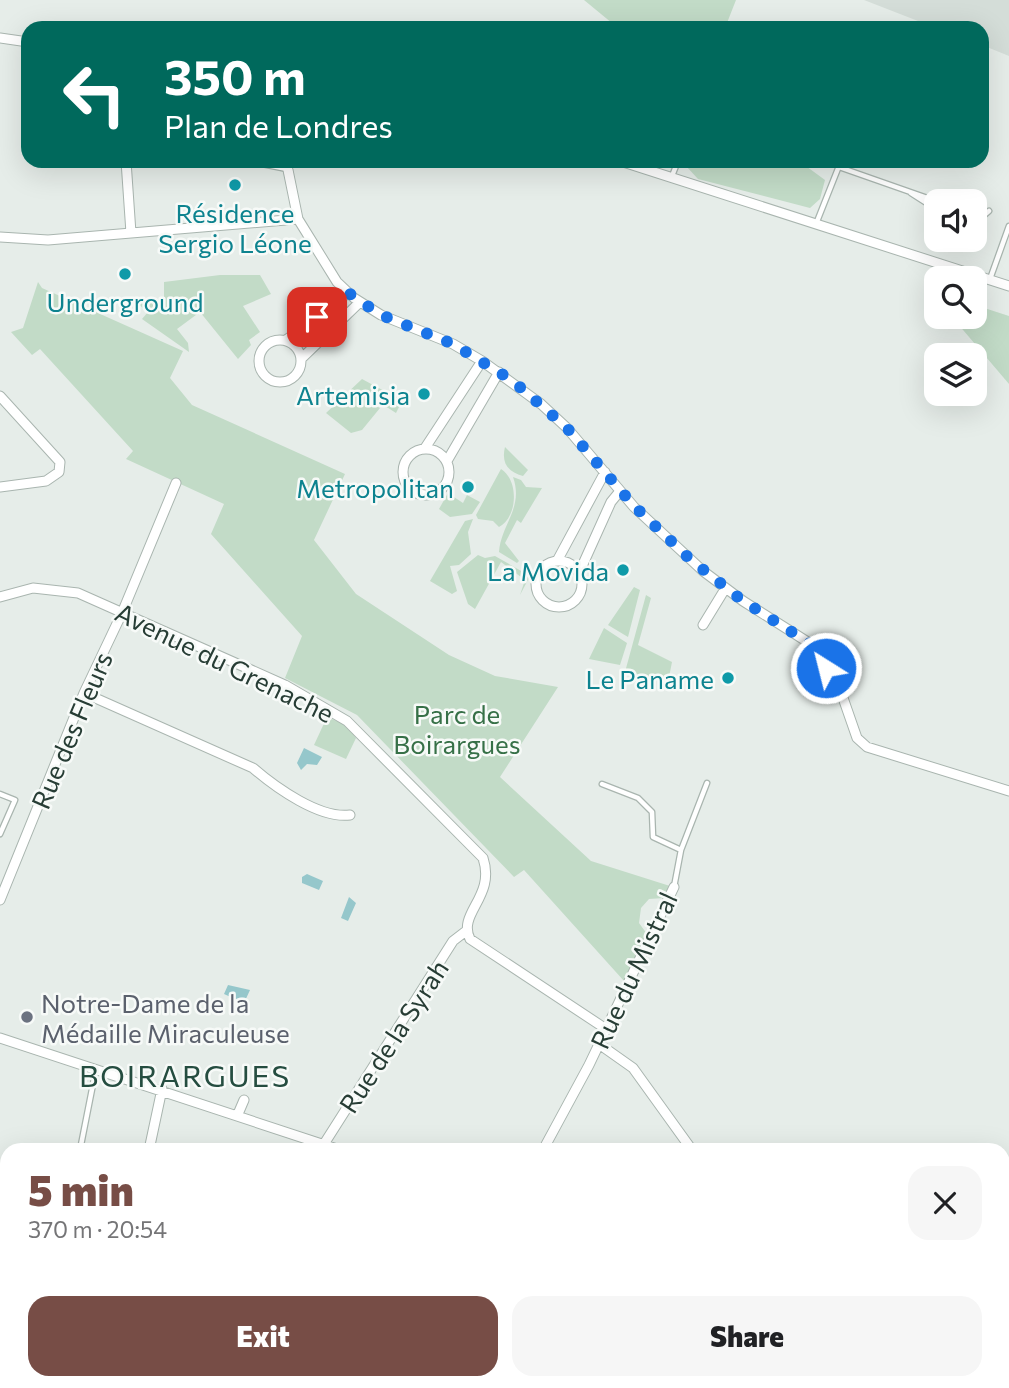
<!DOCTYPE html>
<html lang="en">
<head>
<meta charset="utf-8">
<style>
  :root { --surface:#fff; --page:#f6f6f6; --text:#202124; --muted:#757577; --accent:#774d46 }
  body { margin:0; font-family:Commissioner,sans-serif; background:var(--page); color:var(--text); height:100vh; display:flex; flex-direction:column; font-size:26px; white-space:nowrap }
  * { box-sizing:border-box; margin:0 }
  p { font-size:23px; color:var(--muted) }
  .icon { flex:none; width:38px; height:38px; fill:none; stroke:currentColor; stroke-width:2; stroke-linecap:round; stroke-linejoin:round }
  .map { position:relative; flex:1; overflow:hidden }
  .sheet { position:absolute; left:0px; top:1143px; width:1010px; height:247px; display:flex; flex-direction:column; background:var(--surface); border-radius:21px 21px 0 0; box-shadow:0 7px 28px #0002 }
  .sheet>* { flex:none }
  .top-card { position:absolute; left:21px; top:21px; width:968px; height:147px; border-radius:21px; box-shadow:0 7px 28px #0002; background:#00695c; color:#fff; overflow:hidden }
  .controls { position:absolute; left:924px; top:189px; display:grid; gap:14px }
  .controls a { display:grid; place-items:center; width:63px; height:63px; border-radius:14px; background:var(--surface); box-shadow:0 7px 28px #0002; font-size:35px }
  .pin { position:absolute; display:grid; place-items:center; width:60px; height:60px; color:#fff; margin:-30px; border-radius:14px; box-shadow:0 4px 10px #0006 }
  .me { position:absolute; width:77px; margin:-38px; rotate:324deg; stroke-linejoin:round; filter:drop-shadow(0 0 5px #0008) }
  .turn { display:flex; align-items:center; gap:24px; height:147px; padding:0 28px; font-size:32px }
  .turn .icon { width:91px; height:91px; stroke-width:2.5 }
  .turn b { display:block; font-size:49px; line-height:60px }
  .round { display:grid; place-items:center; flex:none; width:74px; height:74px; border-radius:21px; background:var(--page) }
  .head { display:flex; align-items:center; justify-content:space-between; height:119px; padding:0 28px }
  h1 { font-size:42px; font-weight:800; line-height:52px; color:var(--accent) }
  .cta { display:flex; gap:14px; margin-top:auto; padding:14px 28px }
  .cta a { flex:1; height:80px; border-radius:21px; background:var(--accent); color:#fff; font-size:28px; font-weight:800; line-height:80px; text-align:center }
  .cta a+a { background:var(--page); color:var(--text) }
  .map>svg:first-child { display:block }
  .built { fill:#d4ddd8 }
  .green { fill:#c2dbc7 }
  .water { fill:#95c7cb }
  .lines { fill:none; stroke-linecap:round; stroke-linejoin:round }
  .stream { stroke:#95c7cb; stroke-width:3.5 }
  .lane-casing { stroke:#a9b5af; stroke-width:7 }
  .street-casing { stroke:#a9b5af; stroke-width:11 }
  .lane { stroke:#fff; stroke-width:4.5 }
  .street { stroke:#fff; stroke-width:9 }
  .route { stroke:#1a73e8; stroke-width:12; stroke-dasharray:0 21.6 }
  .culture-dot { fill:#0f9aa8; stroke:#f7faf8; stroke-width:2.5 }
  .worship-dot { fill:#6b7280; stroke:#f7faf8; stroke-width:2.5 }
  .labels { text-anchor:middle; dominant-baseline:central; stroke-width:5; stroke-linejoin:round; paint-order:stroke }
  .culture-label { font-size:26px; fill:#0d838f; stroke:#f7faf8; text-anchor:end }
  .street-label { font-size:26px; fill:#273d35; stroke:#f7faf8 }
  .park-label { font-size:26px; fill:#367047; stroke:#f7faf8 }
  .worship-label { font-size:26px; fill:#5b616d; stroke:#f7faf8; text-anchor:start }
  .quarter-label { font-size:30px; letter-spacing:2px; fill:#254d40; stroke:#f7faf8 }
</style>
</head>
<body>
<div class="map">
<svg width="1009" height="1388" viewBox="0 0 1009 1388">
  <rect width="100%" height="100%" fill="#e6ede9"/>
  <path class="built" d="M 864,0 L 1009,0 L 1009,56 L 982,45 L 982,28 L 936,28 Z"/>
  <path class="green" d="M 584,0 L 736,0 L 725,28 L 618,28 Z
    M 687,161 L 799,161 L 825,180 L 820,199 L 810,208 L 698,179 L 686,166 Z
    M 220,275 L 260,275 L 271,294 L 243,306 L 260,332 L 249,340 L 251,345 L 238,359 L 200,312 L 177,329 L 188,343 L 189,352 L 142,319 L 148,312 L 138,304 L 164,299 L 164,282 Z
    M 38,282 L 42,288 L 183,351 L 170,378 L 192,405 L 345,474 L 314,540 L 356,594 L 449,655 L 495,676 L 558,687 L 500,777 L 591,861 L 670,886 L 664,898 L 649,899 L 641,908 L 639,923 L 647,934 L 624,981 L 524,870 L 514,877 L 357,715 L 285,678 L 302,636 L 211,534 L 224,504 L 126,459 L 133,451 L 40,349 L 32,355 L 11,332 L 23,328 Z
    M 975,305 L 1009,316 L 1009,384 L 952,317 L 975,317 Z
    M 362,379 L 388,393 L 385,398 L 379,395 L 374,405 L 380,408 L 362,430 L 351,433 L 326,413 Z
    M 393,391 L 404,397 L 396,413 L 385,406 Z
    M 505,447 L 528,470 L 523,476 C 508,472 501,463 505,447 Z
    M 501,469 C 519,480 518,517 499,527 L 493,521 L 478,519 L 476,515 Z
    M 513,477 L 521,480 L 526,487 L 542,488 L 521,523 L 517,520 L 505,543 L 519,561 L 517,563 L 499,552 C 501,524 524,508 513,477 Z
    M 448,493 L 463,503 L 467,495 L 480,502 L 472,514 L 450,517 L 439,509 Z
    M 473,519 L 468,532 L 471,554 L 459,565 L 450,566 L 457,591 L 452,594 L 430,581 L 465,521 Z
    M 478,555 L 485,558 L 495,556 L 530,576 L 520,595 L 525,580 L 501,562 L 475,609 L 468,604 L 457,572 Z
    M 634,587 L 640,590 L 628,637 L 608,625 Z
    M 646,595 L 651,598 L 638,645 L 672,662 L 668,682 L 625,672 Z
    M 604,628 L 627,643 L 620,665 L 589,659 Z
    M 327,717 L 346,725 L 356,738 L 346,759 L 314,745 Z"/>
  <path class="water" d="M 304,748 L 322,757 L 317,765 L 307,764 L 301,770 L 297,763 Z
    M 307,874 L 323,881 L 319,890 L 302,883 L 302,877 Z
    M 349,897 L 356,903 L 348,921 L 341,918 Z
    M 228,985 L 250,990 L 244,1003 L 224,994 Z"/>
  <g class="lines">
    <path class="stream" d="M 1003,1360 L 1009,1347
      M 990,1388 L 992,1382"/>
    <defs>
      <path id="lane" d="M 247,161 L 287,169
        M 839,167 L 936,201
        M 672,176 L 678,161
        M 911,193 L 936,209
        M 975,215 L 982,217 L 989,211
        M 816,224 L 841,161
        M 990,279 L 1009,226
        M 602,784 L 638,798 L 652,812 L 653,837 L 681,850
        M 0,794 L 15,800 L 0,834
        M 674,887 L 681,850 L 707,783
        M 80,1150 L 96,1069"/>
      <path id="street" d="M 0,38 L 28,42
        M 126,161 L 131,233
        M 620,161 L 1009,286
        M 288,170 L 298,219 L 337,282 L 354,298 L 381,315 L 453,344 L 482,361 L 541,404 L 567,428 L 634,507 L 703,571 L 743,601 L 814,646 L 842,695 L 857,738 L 867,747 L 1009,791
        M 0,237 L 48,240 L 298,219
        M259 361a21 21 0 1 1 42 0a21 21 0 1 1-42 0Z
        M 286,340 L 339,302 L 347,292
        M 302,358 L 360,302
        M 0,396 L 60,462 L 59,472 L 46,481 L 0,487
        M 425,448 L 482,361
        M403 472a23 23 0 1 1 46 0a23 23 0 1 1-46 0Z
        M 447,461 L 499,372
        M536 584a23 23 0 1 1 46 0a23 23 0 1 1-46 0Z
        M 557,561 L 605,472
        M 579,573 L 611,502 L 620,491
        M 0,597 L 33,588 L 78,593 L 285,685 L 347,721 L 483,858 C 496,897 457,913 470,939 L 606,1029
        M 703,625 L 725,589
        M 84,693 L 253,768 C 276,788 320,819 350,815
        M 0,900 L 84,693 L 122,613 L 176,483
        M 0,1038 L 340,1150
        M 599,1044 L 633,1068 L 692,1150
        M 238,1114 L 244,1100
        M 324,1144 L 453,941 L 466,931
        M 149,1150 L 162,1089
        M 543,1150 L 589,1065 L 674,887
        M 615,1382 L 616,1388
        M 758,1382 L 761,1388
        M 84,1388 L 87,1382
        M 388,1388 L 391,1382
        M 916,1388 L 918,1382"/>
    </defs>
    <use href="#lane" class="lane-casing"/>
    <use href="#street" class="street-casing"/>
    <use href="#lane" class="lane"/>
    <use href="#street" class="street"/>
  </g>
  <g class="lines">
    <path class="route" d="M 317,317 L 347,292 L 381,315 L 453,344 L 513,381 L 567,428 L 634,506 L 691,560 L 743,601 L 814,646 L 826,668"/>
  </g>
  <g class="culture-dot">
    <circle cx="235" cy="185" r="7"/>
    <circle cx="125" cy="274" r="7"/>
    <circle cx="424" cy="394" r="7"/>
    <circle cx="468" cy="487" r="7"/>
    <circle cx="623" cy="570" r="7"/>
    <circle cx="728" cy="678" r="7"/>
  </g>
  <circle class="worship-dot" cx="27" cy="1017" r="7"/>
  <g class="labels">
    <g class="culture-label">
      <text x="235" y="212" text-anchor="middle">Résidence<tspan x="235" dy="30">Sergio Léone</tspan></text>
      <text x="125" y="301" text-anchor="middle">Underground</text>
      <text x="410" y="394">Artemisia</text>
      <text x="454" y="487">Metropolitan</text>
      <text x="609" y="570">La Movida</text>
      <text x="714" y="678">Le Paname</text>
    </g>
    <g class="street-label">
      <text transform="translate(225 662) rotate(26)">Avenue du Grenache</text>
      <text transform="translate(71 730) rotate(-67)">Rue des Fleurs</text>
      <text transform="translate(633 970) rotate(-65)">Rue du Mistral</text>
      <text transform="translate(393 1036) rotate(-57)">Rue de la Syrah</text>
    </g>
    <g class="park-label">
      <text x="457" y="713">Parc de<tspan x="457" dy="30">Boirargues</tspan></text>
    </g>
    <g class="worship-label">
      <text x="41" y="1002">Notre-Dame de la<tspan x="41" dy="30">Médaille Miraculeuse</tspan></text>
    </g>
    <g class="quarter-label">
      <text x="185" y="1074">BOIRARGUES</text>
    </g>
  </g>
</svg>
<div class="controls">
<a><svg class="icon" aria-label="sound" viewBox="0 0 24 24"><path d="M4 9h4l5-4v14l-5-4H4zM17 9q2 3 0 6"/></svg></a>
<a><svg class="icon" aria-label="search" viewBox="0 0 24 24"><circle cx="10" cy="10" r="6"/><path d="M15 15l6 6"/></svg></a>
<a><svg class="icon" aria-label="layers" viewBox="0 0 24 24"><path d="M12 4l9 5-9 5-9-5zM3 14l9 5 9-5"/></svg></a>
</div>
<div class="pin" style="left:317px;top:317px;background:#d93025"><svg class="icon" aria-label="arrive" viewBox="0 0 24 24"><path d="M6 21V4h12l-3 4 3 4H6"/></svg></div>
<svg class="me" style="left:826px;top:668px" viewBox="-20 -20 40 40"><circle r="17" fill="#1a73e8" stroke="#fff" stroke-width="3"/><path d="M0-11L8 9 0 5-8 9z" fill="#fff"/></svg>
<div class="top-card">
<div class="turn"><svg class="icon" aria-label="left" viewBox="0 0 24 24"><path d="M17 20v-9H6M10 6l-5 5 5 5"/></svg><div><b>350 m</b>Plan de Londres</div></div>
</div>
<section class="sheet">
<div class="head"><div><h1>5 min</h1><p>370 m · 20:54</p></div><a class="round"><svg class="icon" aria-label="close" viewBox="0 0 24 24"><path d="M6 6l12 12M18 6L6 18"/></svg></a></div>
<div class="cta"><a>Exit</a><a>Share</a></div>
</section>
</div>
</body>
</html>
